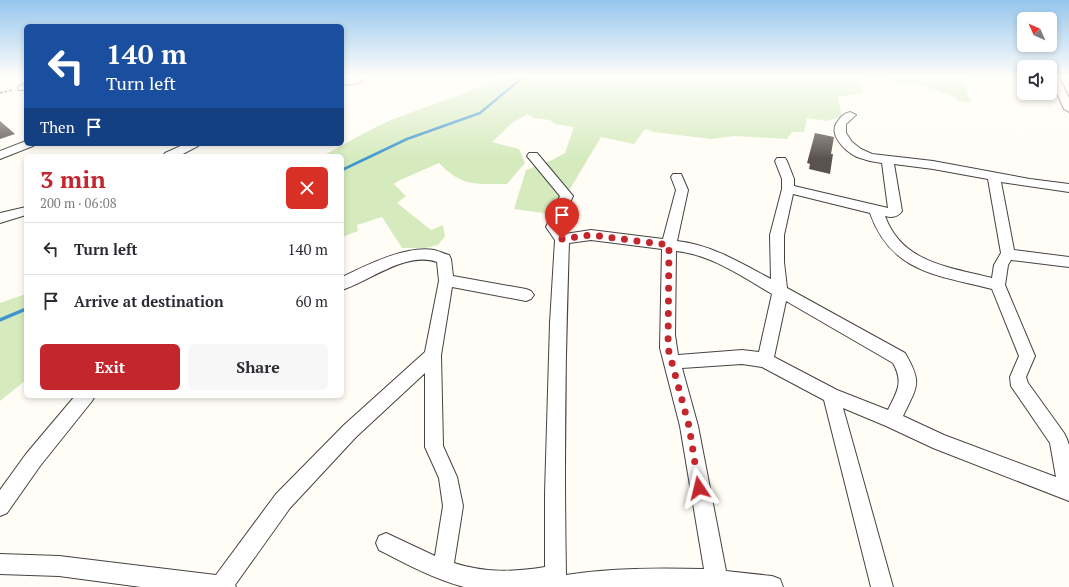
<!DOCTYPE html>
<html lang="en">
<head>
<meta charset="utf-8">
<style>
  :root { --surface:#fff; --page:#f7f7f7; --text:#2b2b33; --muted:#7c7c81; --line:#e1e1e2; --accent:#c4262e }
  body { margin:0; font-family:"PT Serif",serif; background:var(--page); color:var(--text); height:100vh; display:flex; flex-direction:column; font-size:15px; white-space:nowrap }
  * { box-sizing:border-box; margin:0 }
  p { font-size:13px; color:var(--muted) }
  .icon { flex:none; width:22px; height:22px; fill:none; stroke:currentColor; stroke-width:2; stroke-linecap:round; stroke-linejoin:round }
  .map { position:relative; flex:1; overflow:hidden }
  .side { position:absolute; left:24px; top:154px; width:320px; height:244px; display:flex; flex-direction:column; background:var(--surface); border-radius:6px; box-shadow:0 2px 6px #0003 }
  .side>* { flex:none }
  .guide { position:absolute; left:24px; top:24px; width:320px; height:122px; border-radius:6px; box-shadow:0 2px 6px #0003; background:#1a4fa0; color:#fff; overflow:hidden }
  .needle { width:26px; rotate:315deg }
  .buttons { position:absolute; left:1017px; top:12px; display:grid; gap:8px }
  .buttons a { display:grid; place-items:center; width:40px; height:40px; border-radius:6px; background:var(--surface); box-shadow:0 2px 6px #0003; font-size:20px }
  .pin { position:absolute; display:grid; place-items:center; width:34px; height:34px; color:#fff; margin:-41px -17px; border-radius:50% 50% 50% 0; rotate:-45deg; box-shadow:0 0 4px #0007 }
  .pin .icon { rotate:45deg }
  .me { position:absolute; width:44px; margin:-22px; rotate:350deg; stroke-linejoin:round; filter:drop-shadow(0 0 3px #0008) }
  .turn { display:flex; align-items:center; gap:14px; height:84px; padding:0 16px; font-size:18px }
  .turn .icon { width:52px; height:52px; stroke-width:2.5 }
  .turn b { display:block; font-size:28px; line-height:34px }
  .then { display:flex; align-items:center; height:38px; padding:0 16px; background:#0003; gap:8px; font-size:15px }
  .round { display:grid; place-items:center; flex:none; width:42px; height:42px; border-radius:6px; background:var(--page) }
  .overview { display:flex; align-items:center; justify-content:space-between; height:68px; padding:0 16px }
  h1 { font-size:24px; font-weight:700; line-height:30px; color:var(--accent) }
  .primary-button { display:flex; gap:8px; margin-top:auto; padding:8px 16px }
  .primary-button a { flex:1; height:46px; border-radius:6px; background:var(--accent); color:#fff; font-size:16px; font-weight:700; line-height:46px; text-align:center }
  .primary-button a+a { background:var(--page); color:var(--text) }
  ul { padding:0; list-style:none }
  li { display:flex; align-items:center; gap:12px; height:52px; padding:0 16px; border-top:1px solid var(--line) }
  li div { flex:1 }
  li b { display:block; font-size:15px }
  li em { font-style:normal }
  .map>svg:first-child { display:block }
  .farmland { fill:#f6f3d4 }
  .green { fill:#d5ebbd }
  .lines { fill:none; stroke-linecap:round; stroke-linejoin:round }
  .stream-far1 { stroke:#3f96cf; stroke-width:2.5 }
  .stream { stroke:#3f96cf; stroke-width:3.5 }
  .building { fill:#5a524d }
  .minor-casing { stroke:#444; stroke-width:2 }
  .path { stroke:#333; stroke-width:1.5; stroke-dasharray:3 1.5; stroke-linecap:butt }
  .minor { fill:#fff; fill-rule:evenodd }
  .route { stroke:#c4262e; stroke-width:7; stroke-dasharray:0 12.6 }
</style>
</head>
<body>
<div class="map">
<svg width="1069" height="587" viewBox="0 0 1069 587">
  <rect width="100%" height="100%" fill="#fffdf5"/>
  <path class="farmland" d="M 558,77 L 608,77 L 608,81 L 593,84 L 565,81 Z"/>
  <path class="green" d="M 500,77 L 558,77 C 572,85 593,84 608,81 L 608,77 L 962,77 L 971,103 L 957,100 L 953,96 L 921,85 L 897,83 L 894,79 L 856,77 L 863,93 L 838,97 L 842,116 L 827,121 L 807,118 L 804,132 L 792,132 L 787,139 L 734,136 L 711,139 L 654,132 L 645,129 L 634,144 L 601,137 L 570,189 L 550,214 L 514,209 L 526,170 L 552,160 L 565,153 L 574,127 L 555,124 L 550,120 L 534,118 L 528,114 L 512,123 L 492,142 L 519,149 L 525,163 L 507,184 C 476,184 462,187 439,163 L 400,180 L 394,184 L 406,196 L 397,203 L 431,230 L 443,225 L 445,236 L 438,245 L 425,248 L 402,248 L 382,217 L 357,225 L 358,231 L 342,237 L 342,156 L 322,156 C 346,144 369,129 394,119 C 429,105 466,95 500,77 Z
    M 26,294 L 26,380 L 0,401 L 0,303 Z"/>
  <g class="lines">
    <path class="stream-far1" d="M 342,170 L 407,139 L 480,113 L 523,77"/>
    <path class="stream" d="M 0,320 L 26,309"/>
  </g>
  <path class="building" d="M 0,121 L 15,134 L 0,139 Z
    M 815,133 L 834,137 L 831,154 L 833,154 L 830,174 L 809,169 L 810,164 L 807,163 Z"/>
  <g class="lines">
    <defs>
      <path id="minor" d="M 352,77 L 367,77 C 363,82 351,86 344,84 L 343,82 L 344,80 Z
        M 1050,77 L 1059,77 L 1069,98 L 1069,112 L 1064,109 Z
        M 26,84 L 26,90 L 19,90 L 18,88 L 19,86 Z
        M 850,112 L 856,115 L 846,124 L 846,133 L 852,142 L 861,149 L 872,154 L 933,161 L 1030,179 L 1069,184 L 1069,192 L 1001,182 L 1014,250 L 1069,257 L 1069,267 L 1011,260 L 1008,265 L 1005,285 L 1035,356 L 1026,377 L 1028,383 L 1064,433 L 1067,439 L 1069,445 L 1069,501 L 933,448 L 886,426 L 843,408 L 893,587 L 871,587 L 824,400 L 762,367 L 742,364 L 682,368 L 698,426 L 726,571 L 772,576 L 780,579 L 783,587 L 464,587 C 434,579 406,564 379,550 L 376,543 L 379,536 L 386,533 L 435,556 L 443,506 L 439,478 L 425,447 L 425,373 L 356,437 L 290,508 L 235,585 L 236,587 L 141,587 L 59,576 L 0,574 L 0,554 L 59,556 L 216,575 L 276,494 L 344,425 L 425,352 L 439,281 L 437,262 C 406,251 370,281 342,290 L 342,277 C 367,265 406,245 434,250 C 439,251 444,254 449,255 L 451,259 L 453,276 L 526,289 L 531,291 L 534,295 L 531,299 L 526,301 L 452,287 L 441,355 L 443,446 L 457,477 L 463,506 L 454,563 C 485,573 514,572 545,567 L 545,493 L 550,323 L 555,240 L 546,227 L 560,196 L 527,156 L 529,153 L 537,153 L 573,196 L 561,222 L 560,226 L 565,234 L 591,230 L 663,239 L 676,190 L 671,177 L 673,174 L 681,174 L 688,190 L 677,241 C 712,245 741,263 771,279 L 770,235 L 782,189 L 782,179 L 775,161 L 777,158 L 785,158 L 787,161 L 794,179 L 794,186 L 888,208 L 882,163 C 873,162 865,160 857,157 C 845,151 827,134 838,121 C 841,116 845,113 850,112 ZM 894,164 L 933,169 L 988,179 L 1001,253 L 994,265 L 992,278 C 949,267 902,263 885,216 C 892,218 898,217 902,211 ZM 793,194 L 870,213 C 891,273 938,275 992,289 L 1019,356 L 1010,377 L 1011,386 L 1050,443 L 1056,477 L 944,435 L 903,416 C 917,386 923,384 905,353 L 787,288 L 784,262 L 784,235 ZM 591,240 L 662,249 L 660,348 L 680,426 L 704,569 C 658,568 612,568 566,575 C 564,464 565,354 569,243 ZM 676,251 C 712,255 741,276 772,294 L 759,352 L 742,350 L 678,355 L 675,335 ZM 786,301 L 893,363 C 904,383 897,391 888,410 L 837,390 L 774,357 Z
        M 26,141 L 26,144 L 35,144 L 33,146 L 0,159 L 0,151 Z
        M 185,144 L 200,144 L 198,146 L 179,156 L 163,156 L 165,153 Z
        M 26,207 L 26,215 L 0,223 L 0,213 Z
        M 75,396 L 95,396 L 92,401 L 40,466 L 7,513 L 0,516 L 0,490 L 26,454 Z"/>
    </defs>
    <use href="#minor" class="minor-casing"/>
    <path class="path" d="M 0,93 L 13,90"/>
    <use href="#minor" class="minor"/>
  </g>
  <linearGradient id="sky" x2="0" y2="1"><stop stop-color="#95c6ee"/><stop offset="0.48" stop-color="#fffefa"/><stop offset="1" stop-color="#fffefa" stop-opacity="0"/></linearGradient>
  <rect width="1069" height="159" fill="url(#sky)"/>
  <g class="lines">
    <path class="route" d="M 562,239 L 591,235 L 669,245 L 668,348 L 689,426 L 699,488"/>
  </g>
</svg>
<div class="buttons">
<a><svg class="needle" viewBox="-14 -14 28 28"><path d="M0-13l5 13h-10z" fill="#e53935"/><path d="M0 13l5-13h-10z" fill="#7c7c81"/></svg></a>
<a><svg class="icon" aria-label="sound" viewBox="0 0 24 24"><path d="M4 9h4l5-4v14l-5-4H4zM17 9q2 3 0 6"/></svg></a>
</div>
<div class="pin" style="left:562px;top:239px;background:#d93025"><svg class="icon" aria-label="arrive" viewBox="0 0 24 24"><path d="M6 21V4h12l-3 4 3 4H6"/></svg></div>
<svg class="me" style="left:699px;top:488px" viewBox="-20 -20 40 40"><path d="M0-17L14 15 0 8-14 15z" fill="#c4262e" stroke="#fff" stroke-width="4"/></svg>
<div class="guide">
<div class="turn"><svg class="icon" aria-label="left" viewBox="0 0 24 24"><path d="M17 20v-9H6M10 6l-5 5 5 5"/></svg><div><b>140 m</b>Turn left</div></div>
<div class="then">Then<svg class="icon" aria-label="arrive" viewBox="0 0 24 24"><path d="M6 21V4h12l-3 4 3 4H6"/></svg></div>
</div>
<section class="side">
<div class="overview"><div><h1>3 min</h1><p>200 m · 06:08</p></div><a class="round" style="background:#d93025;color:#fff"><svg class="icon" aria-label="close" viewBox="0 0 24 24"><path d="M6 6l12 12M18 6L6 18"/></svg></a></div>
<ul>
<li><svg class="icon" aria-label="left" viewBox="0 0 24 24"><path d="M17 20v-9H6M10 6l-5 5 5 5"/></svg><div><b>Turn left</b></div><em>140 m</em></li>
<li><svg class="icon" aria-label="arrive" viewBox="0 0 24 24"><path d="M6 21V4h12l-3 4 3 4H6"/></svg><div><b>Arrive at destination</b></div><em>60 m</em></li>
</ul>
<div class="primary-button"><a>Exit</a><a>Share</a></div>
</section>
</div>
</body>
</html>
